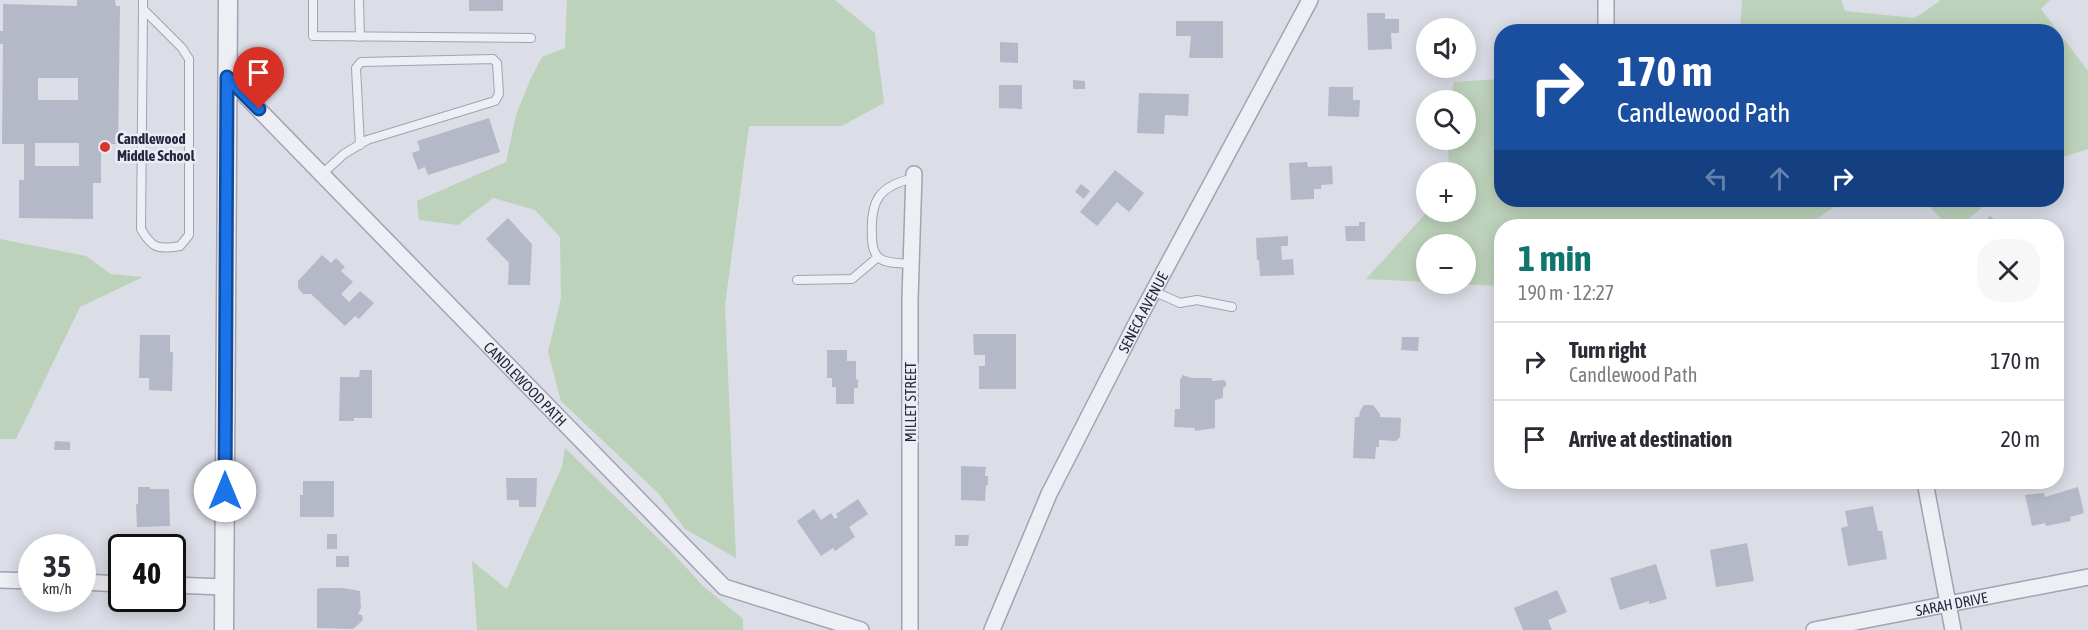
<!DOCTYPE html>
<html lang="en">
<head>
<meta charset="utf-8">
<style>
  :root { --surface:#fff; --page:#f7f7f7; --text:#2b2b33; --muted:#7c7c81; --line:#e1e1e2; --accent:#0f766e }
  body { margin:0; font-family:"Asap Condensed",sans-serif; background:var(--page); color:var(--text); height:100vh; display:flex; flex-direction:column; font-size:22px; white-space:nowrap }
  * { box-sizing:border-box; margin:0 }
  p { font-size:20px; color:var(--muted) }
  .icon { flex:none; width:33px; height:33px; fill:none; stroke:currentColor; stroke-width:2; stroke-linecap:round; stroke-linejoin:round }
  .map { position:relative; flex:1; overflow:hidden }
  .details { position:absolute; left:1494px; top:219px; width:570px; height:270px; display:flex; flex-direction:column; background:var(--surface); border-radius:24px; box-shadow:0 3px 15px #0003 }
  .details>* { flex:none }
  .top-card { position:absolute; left:1494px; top:24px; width:570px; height:183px; border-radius:24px; box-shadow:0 3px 15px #0003; background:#1a4fa0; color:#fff; overflow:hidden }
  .fabs { position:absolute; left:1416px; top:18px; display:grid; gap:12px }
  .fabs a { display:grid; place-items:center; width:60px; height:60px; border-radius:50%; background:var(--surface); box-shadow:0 3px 15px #0003; font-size:30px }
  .speed { position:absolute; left:18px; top:534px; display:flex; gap:12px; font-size:30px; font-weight:700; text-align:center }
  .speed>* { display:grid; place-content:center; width:78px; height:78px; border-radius:50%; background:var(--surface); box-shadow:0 3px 15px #0003; line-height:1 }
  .speed small { font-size:15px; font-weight:400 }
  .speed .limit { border:3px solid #111; border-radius:9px; background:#fff; color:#111 }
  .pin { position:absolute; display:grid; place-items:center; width:51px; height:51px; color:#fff; margin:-62px -26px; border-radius:50% 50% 50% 0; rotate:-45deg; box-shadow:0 0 6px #0007 }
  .pin .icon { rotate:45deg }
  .me { position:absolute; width:66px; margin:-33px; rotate:0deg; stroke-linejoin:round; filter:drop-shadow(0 0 4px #0008) }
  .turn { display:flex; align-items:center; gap:21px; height:126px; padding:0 24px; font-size:27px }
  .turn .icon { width:78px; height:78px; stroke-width:2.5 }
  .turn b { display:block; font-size:42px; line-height:51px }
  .lanes { display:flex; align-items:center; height:57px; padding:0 24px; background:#0003; justify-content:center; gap:30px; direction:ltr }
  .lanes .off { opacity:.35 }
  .round { display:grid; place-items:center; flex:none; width:63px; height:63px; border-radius:24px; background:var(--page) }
  .overview { display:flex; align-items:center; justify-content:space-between; height:102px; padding:0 24px }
  h1 { font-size:36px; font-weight:700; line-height:45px; color:var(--accent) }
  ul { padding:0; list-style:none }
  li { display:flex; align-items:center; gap:18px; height:78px; padding:0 24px; border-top:2px solid var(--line) }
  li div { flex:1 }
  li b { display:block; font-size:22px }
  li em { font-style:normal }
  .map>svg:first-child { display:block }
  .green { fill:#bdd2bb }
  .building { fill:#b5b8c7; fill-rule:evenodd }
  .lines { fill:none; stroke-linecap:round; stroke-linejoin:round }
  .service-casing { stroke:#a0a3b1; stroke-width:10 }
  .minor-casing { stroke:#a0a3b1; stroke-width:18 }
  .tertiary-casing { stroke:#a0a3b1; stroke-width:21 }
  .service { stroke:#eeeff5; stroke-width:8 }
  .minor { stroke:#eeeff5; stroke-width:15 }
  .tertiary { stroke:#eeeff5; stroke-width:18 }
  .route-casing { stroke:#114b97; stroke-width:15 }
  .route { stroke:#1a73e8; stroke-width:10 }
  .poi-dot { fill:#da3432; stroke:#eaedf5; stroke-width:2 }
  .labels { text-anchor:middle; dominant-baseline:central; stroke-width:5; stroke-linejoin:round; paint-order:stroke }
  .poi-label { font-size:15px; font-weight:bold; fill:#24293e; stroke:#eaedf5; text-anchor:start }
  .street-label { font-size:15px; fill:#24293e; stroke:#eaedf5 }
</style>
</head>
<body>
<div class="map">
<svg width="2088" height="630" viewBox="0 0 2088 630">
  <rect width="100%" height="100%" fill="#dbdde7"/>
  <path class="green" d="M 567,0 L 835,0 L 875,33 L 884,103 L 842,126 L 749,126 L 725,305 L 736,558 L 685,529 L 658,493 L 561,401 L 548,352 L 561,298 L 560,237 L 535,210 L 493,198 L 458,225 L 419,220 L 417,201 L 506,162 L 516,115 L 531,78 L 542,57 L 565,48 Z
    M 1742,0 L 1841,0 L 1845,11 L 1915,18 L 1941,0 L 2050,0 L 2041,9 L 2088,71 L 2088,149 L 2057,159 L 2056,32 L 1740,31 Z
    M 1501,79 L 1502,200 L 1843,200 L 1808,226 L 1502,226 L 1501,286 L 1454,284 L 1466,284 L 1466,244 L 1426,244 L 1426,282 L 1366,279 L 1427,212 L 1466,212 L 1466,172 L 1449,172 L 1448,140 L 1466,140 L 1466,100 L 1450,100 L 1454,82 Z
    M 1924,200 L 1991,200 L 1960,226 L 1947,226 Z
    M 0,239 L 86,256 L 111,274 L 143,277 L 80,307 L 16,439 L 0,439 Z
    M 565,448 L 669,549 L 703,586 L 743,619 L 743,630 L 477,630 L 472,561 L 507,589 L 562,467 Z"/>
  <path class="building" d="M 77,0 L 115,0 L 116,6 L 120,6 L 118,144 L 101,144 L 101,183 L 93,183 L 93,219 L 19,218 L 19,180 L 24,180 L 24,144 L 2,144 L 3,44 L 0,44 L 0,31 L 3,31 L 3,4 L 77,6 ZM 38,78 L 78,78 L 78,100 L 38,100 ZM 35,143 L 79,143 L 79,166 L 35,166 Z
    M 469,0 L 503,0 L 503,11 L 469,11 Z
    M 1367,13 L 1385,13 L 1385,19 L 1399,19 L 1399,33 L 1391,33 L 1392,49 L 1368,50 Z
    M 1176,21 L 1223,21 L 1223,58 L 1189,58 L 1191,36 L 1176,36 Z
    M 1000,42 L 1018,43 L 1018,63 L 1000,62 Z
    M 1073,80 L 1085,81 L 1085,89 L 1073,89 Z
    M 999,85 L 1022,85 L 1022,109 L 999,108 Z
    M 1329,87 L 1353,87 L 1353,100 L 1360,100 L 1359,117 L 1328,116 Z
    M 1139,93 L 1189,94 L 1188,116 L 1165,115 L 1164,134 L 1137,133 Z
    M 489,118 L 500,152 L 428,175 L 425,167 L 418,170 L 412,153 L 420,150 L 417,141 Z
    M 1307,162 L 1308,167 L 1332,166 L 1333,184 L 1321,185 L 1321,189 L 1314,189 L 1314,199 L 1291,200 L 1289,163 Z
    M 1115,170 L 1144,193 L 1129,212 L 1117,202 L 1097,226 L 1080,212 Z
    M 1081,184 L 1090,191 L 1084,199 L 1075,192 Z
    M 1990,216 L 2002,226 L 1981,226 Z
    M 508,218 L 532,244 L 530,285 L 508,285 L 509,263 L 486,239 Z
    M 1359,222 L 1365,222 L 1365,241 L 1346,241 L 1345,226 L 1359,226 Z
    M 1288,236 L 1288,246 L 1281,246 L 1282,260 L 1293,259 L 1294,275 L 1260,276 L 1259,260 L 1257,260 L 1256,238 Z
    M 322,255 L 331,263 L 336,258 L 345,267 L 341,271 L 353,282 L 341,294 L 349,302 L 360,291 L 374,303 L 359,319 L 355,316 L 345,326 L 311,294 L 303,294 L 298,288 L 298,281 Z
    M 973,334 L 1016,334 L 1016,389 L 979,389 L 979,366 L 985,366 L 985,355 L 974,355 Z
    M 140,335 L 170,335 L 170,352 L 173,352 L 172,391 L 149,390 L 149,378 L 139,378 Z
    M 2056,335 L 2061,349 L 2056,350 Z
    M 1402,337 L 1419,337 L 1418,351 L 1401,350 Z
    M 827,350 L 847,350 L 847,361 L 856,361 L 856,379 L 858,380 L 858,388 L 854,388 L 854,404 L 836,404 L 836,387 L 832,387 L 832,378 L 827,378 Z
    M 360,370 L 372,370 L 372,418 L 354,418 L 354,421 L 339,421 L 340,377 L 359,377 Z
    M 1183,375 L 1191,378 L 1212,378 L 1212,381 L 1224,380 L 1226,382 L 1226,386 L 1223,388 L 1223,398 L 1215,400 L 1215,428 L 1195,431 L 1195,428 L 1174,427 L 1175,409 L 1180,409 L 1180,380 Z
    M 1364,405 L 1373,405 L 1380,414 L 1380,417 L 1401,418 L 1400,437 L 1396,441 L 1379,440 L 1379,447 L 1376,447 L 1375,459 L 1353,458 L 1355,417 L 1359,417 L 1360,411 Z
    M 55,441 L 70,442 L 70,450 L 54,450 Z
    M 961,466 L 986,467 L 985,476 L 988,476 L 988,485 L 986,485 L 985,501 L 961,500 Z
    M 506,478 L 537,478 L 536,507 L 519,507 L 519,500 L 507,500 Z
    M 303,481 L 334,481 L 334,517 L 300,517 L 300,495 L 303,495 Z
    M 138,487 L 150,487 L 150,489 L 169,489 L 170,526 L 137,527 L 136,504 L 138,504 Z
    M 2078,487 L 2084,513 L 2070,517 L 2071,521 L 2046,526 L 2045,523 L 2032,526 L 2025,495 L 2044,493 L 2045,497 Z
    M 858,499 L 868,514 L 849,527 L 855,537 L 835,551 L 833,548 L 821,556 L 797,521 L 814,509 L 821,520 L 831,513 L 835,519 L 838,517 L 836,514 Z
    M 1873,506 L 1878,531 L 1882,531 L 1887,559 L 1848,566 L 1841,528 L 1848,526 L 1845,511 Z
    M 327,534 L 337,534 L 337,549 L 327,549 Z
    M 955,535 L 969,535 L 968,546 L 955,546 Z
    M 1747,543 L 1754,581 L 1716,587 L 1710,550 Z
    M 336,556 L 349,556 L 349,567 L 336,567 Z
    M 1656,564 L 1667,599 L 1649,604 L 1649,601 L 1620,610 L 1610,578 Z
    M 321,588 L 343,588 L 360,591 L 361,608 L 358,614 L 362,615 L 363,620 L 353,629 L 317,628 L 317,589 Z
    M 1557,590 L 1567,612 L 1548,620 L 1552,630 L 1523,630 L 1514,608 Z"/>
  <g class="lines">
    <defs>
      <path id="service" d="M 313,0 L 313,36 L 531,38
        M 359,0 L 360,37
        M 143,9 L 182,48 L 189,59 L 189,235 L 180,246 C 157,250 152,248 141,229 L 143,9 L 143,0
        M 322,174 L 344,154 L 367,140 L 495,101 L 499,94 L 497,63 L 493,59 L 361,62 L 356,68 L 360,145
        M 911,264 C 901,263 887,264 879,258 C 873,253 872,243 872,236 C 870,200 879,186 914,178
        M 797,280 L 852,279 L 878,257
        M 1153,291 L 1180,303 L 1197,300 L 1232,307"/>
      <g id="minor">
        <path d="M 1606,32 L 1606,0"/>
        <path id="s1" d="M 227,77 L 724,587 L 861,630"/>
        <path d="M 1925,482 L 1953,630"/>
        <path d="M 0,580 L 32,581"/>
        <path d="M 82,582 L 122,584"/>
        <path d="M 172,585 L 224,587"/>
        <path d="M 910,630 L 910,299 L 914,174"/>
        <path id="s2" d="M 992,630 L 1049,494 L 1139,318 L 1310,0"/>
        <path id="s3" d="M 1814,630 L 2088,577"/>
      </g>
      <path id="tertiary" d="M 224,630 L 228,0"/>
    </defs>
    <use href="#service" class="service-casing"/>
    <use href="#minor" class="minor-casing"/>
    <use href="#tertiary" class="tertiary-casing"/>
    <use href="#service" class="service"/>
    <use href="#minor" class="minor"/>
    <use href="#tertiary" class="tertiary"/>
  </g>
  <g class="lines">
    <defs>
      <path id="route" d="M 225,491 L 227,77 L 259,109"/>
    </defs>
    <use href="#route" class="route-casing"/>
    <use href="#route" class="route"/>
  </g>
  <circle class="poi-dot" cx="105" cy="147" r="6"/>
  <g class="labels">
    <g class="poi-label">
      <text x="117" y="138">Candlewood<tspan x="117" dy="17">Middle School</tspan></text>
    </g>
    <g class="street-label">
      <text stroke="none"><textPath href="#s2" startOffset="352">SENECA AVENUE</textPath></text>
      <text stroke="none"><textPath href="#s1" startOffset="428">CANDLEWOOD PATH</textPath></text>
      <text transform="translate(910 402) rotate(-90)">MILLET STREET</text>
      <text stroke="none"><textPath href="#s3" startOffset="140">SARAH DRIVE</textPath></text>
    </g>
  </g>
</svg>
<div class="fabs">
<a><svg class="icon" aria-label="sound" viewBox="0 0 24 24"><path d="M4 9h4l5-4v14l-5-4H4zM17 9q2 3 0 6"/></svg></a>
<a><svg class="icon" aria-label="search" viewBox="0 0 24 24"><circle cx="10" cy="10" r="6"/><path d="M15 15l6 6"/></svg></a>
<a>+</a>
<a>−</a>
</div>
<div class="speed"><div>35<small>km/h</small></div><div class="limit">40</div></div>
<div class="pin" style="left:259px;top:109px;background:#d93025"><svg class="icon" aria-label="arrive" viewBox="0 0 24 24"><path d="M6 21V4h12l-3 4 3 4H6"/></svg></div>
<svg class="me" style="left:225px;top:491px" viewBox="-20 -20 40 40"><circle r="19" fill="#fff"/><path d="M0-13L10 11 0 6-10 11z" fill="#1a73e8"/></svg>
<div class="top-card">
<div class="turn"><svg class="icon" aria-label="right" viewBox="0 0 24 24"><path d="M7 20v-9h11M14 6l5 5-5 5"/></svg><div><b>170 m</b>Candlewood Path</div></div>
<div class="lanes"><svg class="icon off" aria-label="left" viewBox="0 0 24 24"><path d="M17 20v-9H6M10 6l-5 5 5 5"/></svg><svg class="icon off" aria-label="ahead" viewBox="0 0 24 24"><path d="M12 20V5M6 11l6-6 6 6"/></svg><svg class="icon" aria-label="right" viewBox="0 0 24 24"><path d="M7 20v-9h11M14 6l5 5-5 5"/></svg></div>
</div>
<section class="details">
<div class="overview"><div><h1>1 min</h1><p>190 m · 12:27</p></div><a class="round"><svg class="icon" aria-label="close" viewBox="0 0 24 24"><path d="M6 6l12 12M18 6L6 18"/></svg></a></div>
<ul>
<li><svg class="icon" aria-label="right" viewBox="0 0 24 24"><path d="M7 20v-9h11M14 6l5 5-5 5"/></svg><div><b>Turn right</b><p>Candlewood Path</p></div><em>170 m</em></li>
<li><svg class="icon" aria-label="arrive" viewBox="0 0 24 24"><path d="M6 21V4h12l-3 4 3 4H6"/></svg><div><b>Arrive at destination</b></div><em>20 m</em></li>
</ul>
</section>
</div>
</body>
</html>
